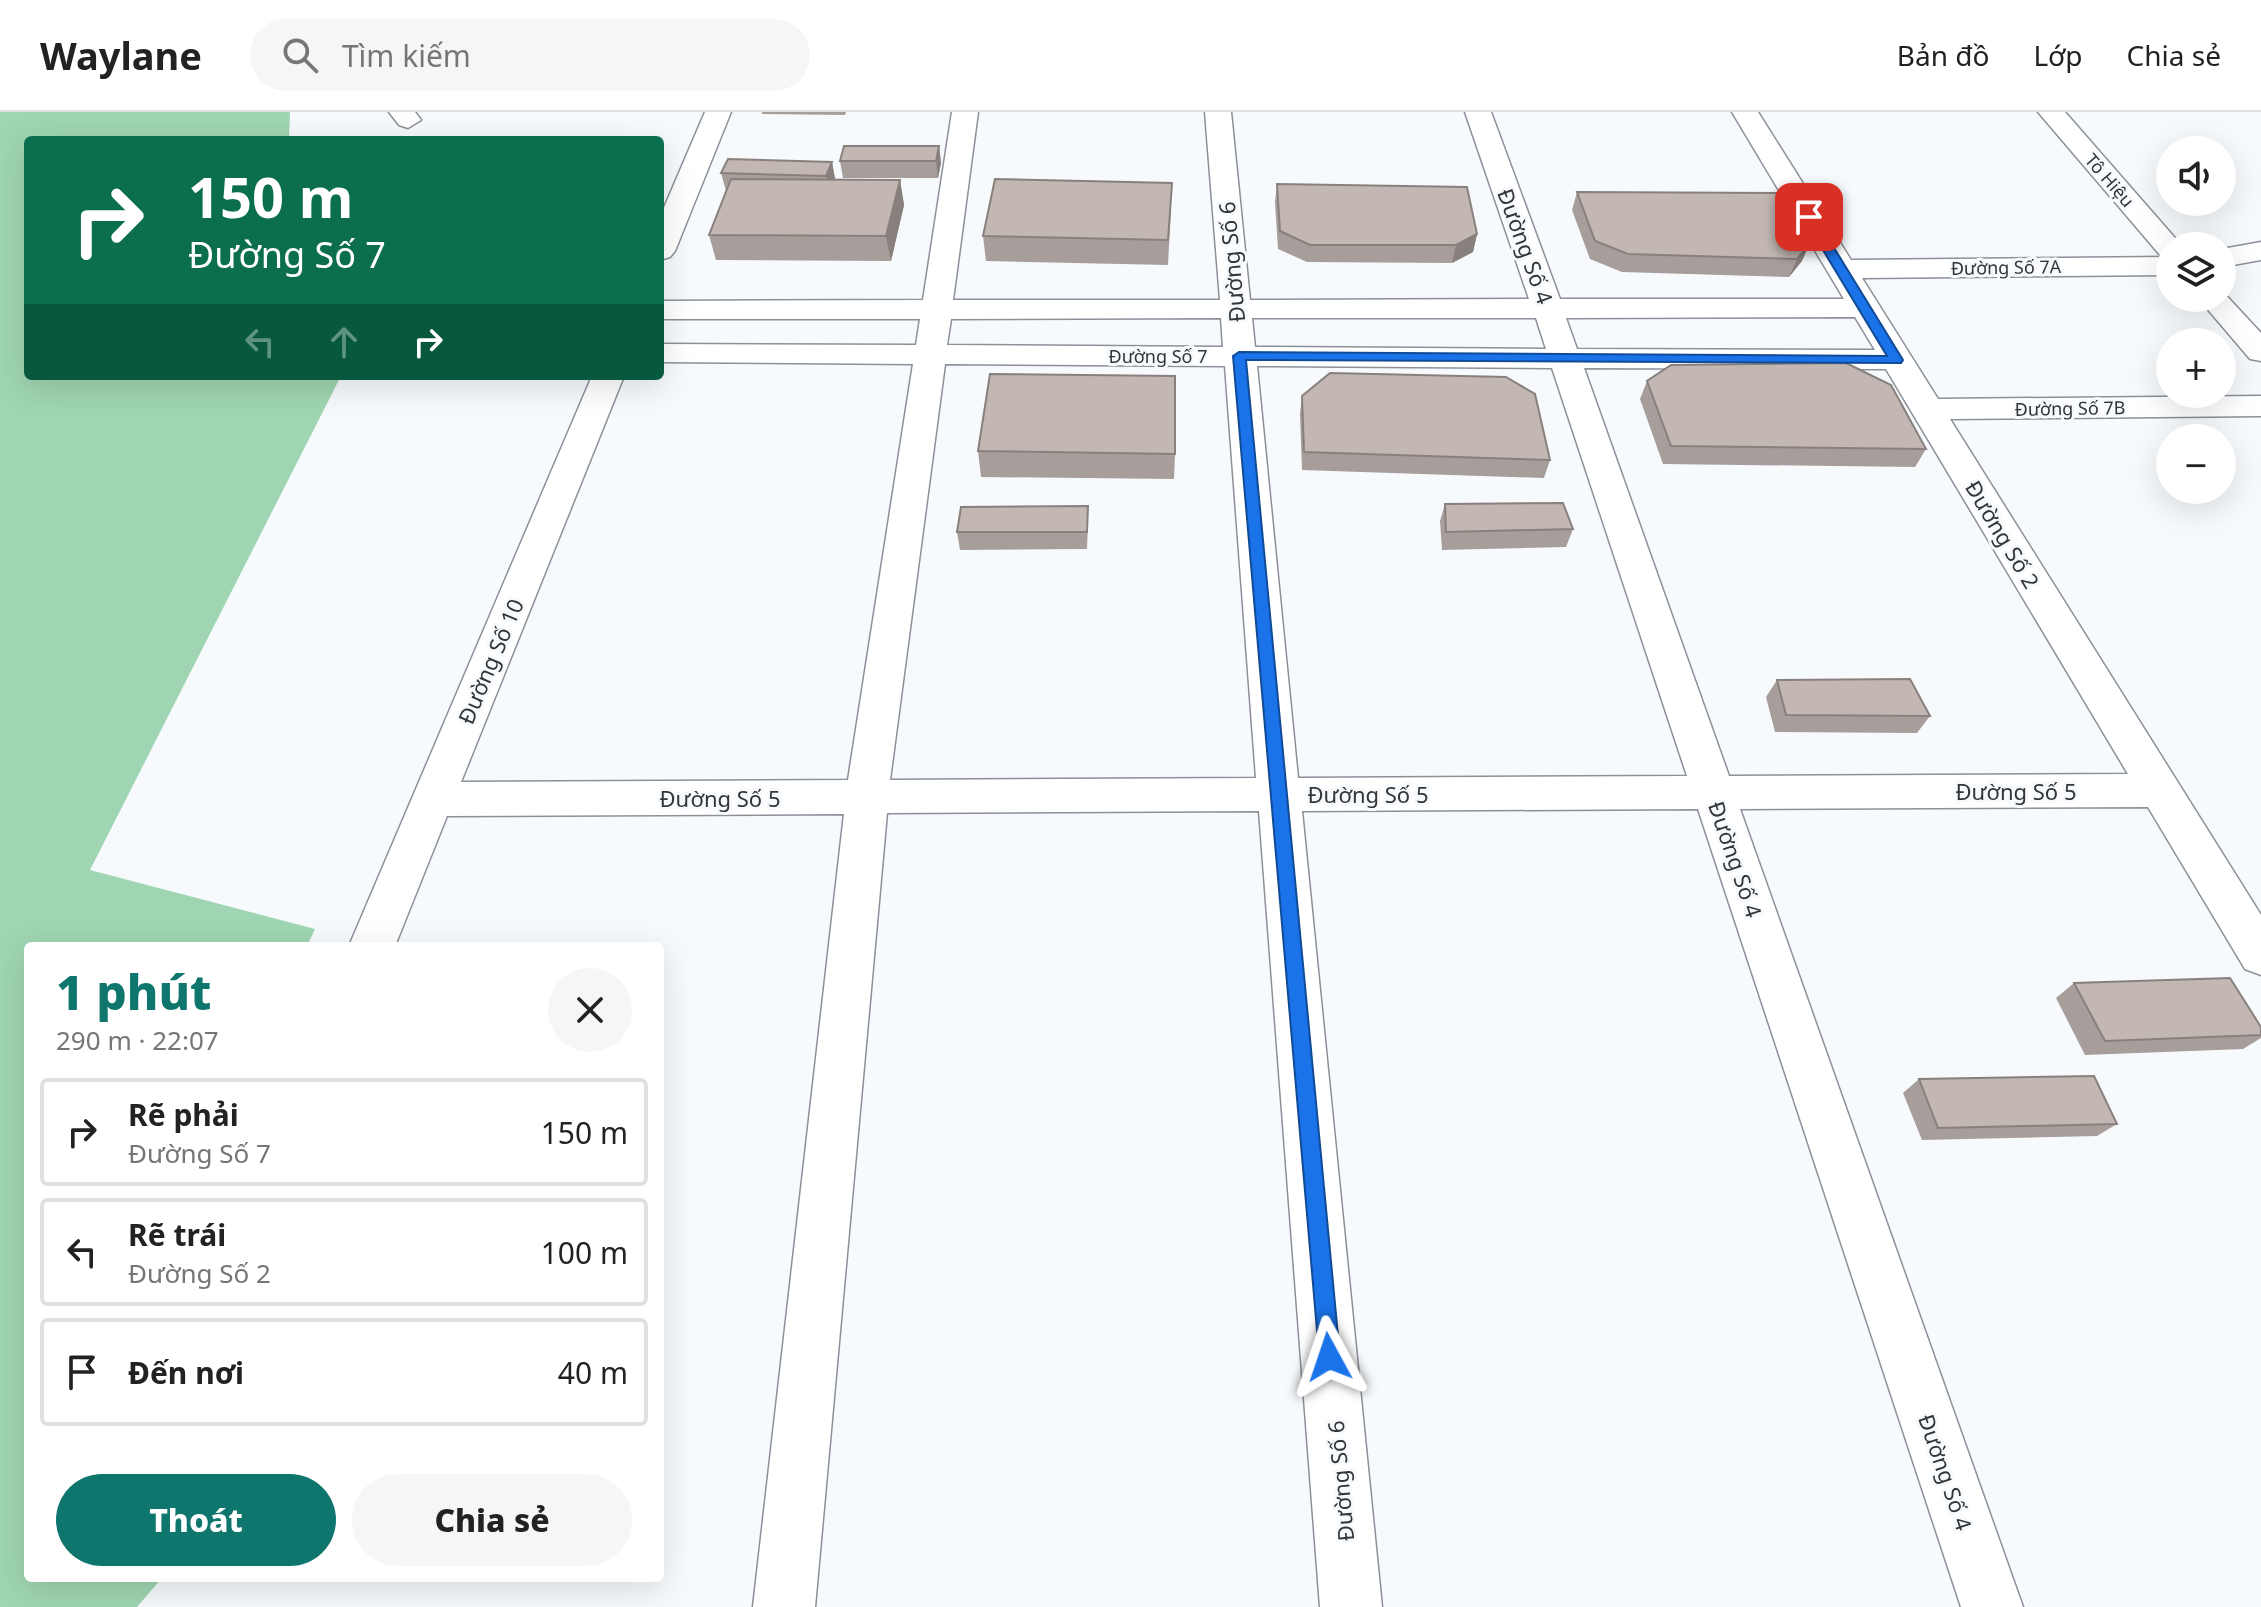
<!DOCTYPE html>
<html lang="vi">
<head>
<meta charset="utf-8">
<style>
  :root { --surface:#fff; --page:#f6f6f6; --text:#222; --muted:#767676; --line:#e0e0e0; --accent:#0f766e }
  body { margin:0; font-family:"Noto Sans",sans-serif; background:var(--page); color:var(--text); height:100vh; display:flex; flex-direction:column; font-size:30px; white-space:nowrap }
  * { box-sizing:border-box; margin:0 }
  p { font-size:26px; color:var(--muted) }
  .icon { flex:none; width:44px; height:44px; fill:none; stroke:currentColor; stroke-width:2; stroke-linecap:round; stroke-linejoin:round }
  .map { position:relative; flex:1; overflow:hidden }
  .panel { position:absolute; left:24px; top:830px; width:640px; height:640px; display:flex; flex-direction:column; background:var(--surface); border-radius:8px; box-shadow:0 8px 32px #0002 }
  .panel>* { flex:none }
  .top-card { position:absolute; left:24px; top:24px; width:640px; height:244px; border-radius:8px; box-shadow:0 8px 32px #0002; background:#0b6e4f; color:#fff; overflow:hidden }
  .tools { position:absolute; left:2156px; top:24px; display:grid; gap:16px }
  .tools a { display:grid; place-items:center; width:80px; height:80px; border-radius:50%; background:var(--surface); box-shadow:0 8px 32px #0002; font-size:40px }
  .pin { position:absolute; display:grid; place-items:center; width:68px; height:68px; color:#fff; margin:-34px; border-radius:16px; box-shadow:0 4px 12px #0006 }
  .me { position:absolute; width:88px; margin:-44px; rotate:355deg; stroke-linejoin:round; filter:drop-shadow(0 0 6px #0008) }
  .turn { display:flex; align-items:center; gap:28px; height:168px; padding:0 32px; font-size:36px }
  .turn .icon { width:104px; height:104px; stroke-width:2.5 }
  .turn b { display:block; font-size:56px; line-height:68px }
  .lanes { display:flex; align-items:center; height:76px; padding:0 32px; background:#0003; justify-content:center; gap:40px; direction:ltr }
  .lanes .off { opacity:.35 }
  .round { display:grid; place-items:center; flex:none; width:84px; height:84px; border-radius:42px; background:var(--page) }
  .headline { display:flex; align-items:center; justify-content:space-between; height:136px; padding:0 32px }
  h1 { font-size:48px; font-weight:800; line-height:60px; color:var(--accent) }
  .primary-button { display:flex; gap:16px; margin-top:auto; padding:16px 32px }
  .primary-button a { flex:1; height:92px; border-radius:48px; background:var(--accent); color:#fff; font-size:32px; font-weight:800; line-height:92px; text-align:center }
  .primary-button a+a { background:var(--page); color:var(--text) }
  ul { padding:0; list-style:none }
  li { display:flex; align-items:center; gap:24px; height:108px; margin:0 16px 12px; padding:0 16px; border:4px solid var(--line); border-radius:8px }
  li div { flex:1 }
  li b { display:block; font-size:30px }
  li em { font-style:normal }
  header { display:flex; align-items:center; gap:48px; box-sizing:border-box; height:112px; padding:0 40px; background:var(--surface); border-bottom:2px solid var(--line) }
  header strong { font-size:38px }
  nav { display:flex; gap:44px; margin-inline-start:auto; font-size:28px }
  .search { width:560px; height:72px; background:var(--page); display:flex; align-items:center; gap:20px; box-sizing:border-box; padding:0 28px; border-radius:44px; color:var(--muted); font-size:30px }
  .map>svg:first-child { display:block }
  .forest { fill:#9fd5b2 }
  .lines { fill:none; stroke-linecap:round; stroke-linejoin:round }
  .minor-casing { stroke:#8b9099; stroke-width:3 }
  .tertiary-casing { stroke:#8b9099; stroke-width:3 }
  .minor { fill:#fff; fill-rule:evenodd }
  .tertiary { fill:#fff; fill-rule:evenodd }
  .wall { fill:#a79d9a }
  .shaded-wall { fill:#88807d }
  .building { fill:#c2b7b3; stroke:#88807d; stroke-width:2 }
  .route { fill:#1a73e8; stroke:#114b97; stroke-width:2 }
  .labels { text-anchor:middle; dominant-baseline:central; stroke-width:6; stroke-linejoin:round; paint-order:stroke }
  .far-street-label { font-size:18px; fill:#333539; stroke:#f7fafd }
  .street-label { font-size:22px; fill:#333539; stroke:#f7fafd }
</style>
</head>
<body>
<header>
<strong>Waylane</strong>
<div class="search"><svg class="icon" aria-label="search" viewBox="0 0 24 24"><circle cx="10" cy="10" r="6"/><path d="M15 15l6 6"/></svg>Tìm kiếm</div>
<nav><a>Bản đồ</a><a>Lớp</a><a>Chia sẻ</a></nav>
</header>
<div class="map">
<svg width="2261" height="1495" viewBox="0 0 2261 1495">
  <rect width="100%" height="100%" fill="#f7fafd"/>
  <path class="forest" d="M 0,0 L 290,0 L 289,28 L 28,28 L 28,264 L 341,264 L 90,758 L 315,817 L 307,834 L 28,834 L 28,1466 L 162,1466 L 137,1495 L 0,1495 Z"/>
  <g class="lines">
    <defs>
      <path id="minor" d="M 389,0 L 415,0 L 421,8 L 408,16 L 399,13 Z
        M 705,0 L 731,0 L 675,139 L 670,145 L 660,148 L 660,105 Z
        M 952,0 L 978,0 L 953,188 L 1220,188 L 1205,0 L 1231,0 L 1250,188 L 1529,187 L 1465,0 L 1491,0 L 1560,187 L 1844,187 L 1732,0 L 1758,0 L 1851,148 L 2170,145 L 2170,163 L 1862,166 L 1938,287 L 2261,284 L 2261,304 L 1950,307 L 2261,803 L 2261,863 L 2245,857 L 2148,695 L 1740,697 L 2023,1495 L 1961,1495 L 1698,697 L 1302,699 L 1382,1495 L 1320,1495 L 1259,699 L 887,701 L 815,1495 L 753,1495 L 844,702 L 447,704 L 395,834 L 349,834 L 592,264 L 624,264 L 461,670 L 848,668 L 913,252 L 660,250 L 660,232 L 916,233 L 920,207 L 660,207 L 660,189 L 923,188 ZM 1855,205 L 1875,238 L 1577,237 L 1566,206 ZM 1221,206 L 1223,235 L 947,233 L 951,207 ZM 1252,206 L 1536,206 L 1546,237 L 1255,235 ZM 945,252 L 1225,254 L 1256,666 L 890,668 ZM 1257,254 L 1552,256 L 1687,664 L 1298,666 ZM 1584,256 L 1886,257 L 2128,662 L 1729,664 Z
        M 2261,130 L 2261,148 L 2222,155 L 2222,137 Z"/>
      <path id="tertiary" d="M 2038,0 L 2065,0 L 2182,134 L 2170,134 L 2170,146 L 2160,143 Z
        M 2222,179 L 2261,221 L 2261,249 L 2250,247 L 2198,186 L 2222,186 Z"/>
    </defs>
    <use href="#minor" class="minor-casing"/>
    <use href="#tertiary" class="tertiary-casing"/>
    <use href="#minor" class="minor"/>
    <use href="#tertiary" class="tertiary"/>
  </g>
  <path class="wall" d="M 762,0 L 846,0 L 845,3 L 762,2 Z
    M 939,34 L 941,51 L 938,66 L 843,66 L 840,49 Z
    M 832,50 L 835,67 L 900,68 L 904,93 L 891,149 L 716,148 L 709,123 L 726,79 L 721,61 Z
    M 1277,72 L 1477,122 L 1473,140 L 1452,151 L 1307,150 L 1278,137 L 1275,90 Z
    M 1577,80 L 1802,149 L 1789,165 L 1622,160 L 1590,147 L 1572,98 Z
    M 1171,96 L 1168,153 L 986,149 L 983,124 Z
    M 1647,269 L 1926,337 L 1915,355 L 1663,352 L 1640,287 Z
    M 1302,284 L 1550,348 L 1544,366 L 1302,358 L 1300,302 Z
    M 978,339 L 1175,342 L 1174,367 L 981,365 Z
    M 1445,392 L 1573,417 L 1566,435 L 1442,438 L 1440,409 Z
    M 1088,412 L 1087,437 L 960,438 L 957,420 Z
    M 1777,568 L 1930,604 L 1917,621 L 1775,620 L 1766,585 Z
    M 2074,871 L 2261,915 L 2261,926 L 2243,937 L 2085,943 L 2056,886 Z
    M 1919,967 L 2117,1012 L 2097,1024 L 1922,1028 L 1903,981 Z"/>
  <path class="shaded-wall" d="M 939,34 L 941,51 L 938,66 L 936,49 Z
    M 832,50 L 835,67 L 830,81 L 826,64 Z
    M 900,68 L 904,93 L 891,149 L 886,124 Z
    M 1477,122 L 1473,140 L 1452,151 L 1456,133 Z
    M 1810,131 L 1802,149 L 1789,165 L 1797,147 Z"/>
  <path class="building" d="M 844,34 L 939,34 L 936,49 L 840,49 Z
    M 728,47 L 832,50 L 826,64 L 721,61 Z
    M 731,67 L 900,68 L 886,124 L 709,123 Z
    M 995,67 L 1172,71 L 1168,128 L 983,124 Z
    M 1277,72 L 1467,75 L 1477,122 L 1456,133 L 1310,133 L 1280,119 Z
    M 1577,80 L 1782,81 L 1810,131 L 1797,147 L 1628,142 L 1595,129 Z
    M 1846,251 L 1891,273 L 1926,337 L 1671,334 L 1647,269 L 1671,253 Z
    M 1330,261 L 1506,265 L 1535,282 L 1550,348 L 1304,340 L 1302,284 Z
    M 990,262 L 1175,264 L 1175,342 L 978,339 Z
    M 1563,391 L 1573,417 L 1446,420 L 1445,392 Z
    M 1088,394 L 1087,420 L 957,420 L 961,395 Z
    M 1910,567 L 1930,604 L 1786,603 L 1777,568 Z
    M 2230,866 L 2261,915 L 2261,923 L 2105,929 L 2074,871 Z
    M 2094,964 L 2117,1012 L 1938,1016 L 1919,967 Z"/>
  <path class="route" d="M 1809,101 L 1815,105 L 1903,248 L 1901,251 L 1246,248 L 1340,1245 L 1337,1253 L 1329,1257 L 1320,1253 L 1233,244 L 1239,240 L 1887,244 L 1803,105 Z"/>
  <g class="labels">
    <g class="far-street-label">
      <text transform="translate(2110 68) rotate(49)">Tô Hiệu</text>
      <text transform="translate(2006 155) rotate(-1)">Đường Số 7A</text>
      <text x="1158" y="244">Đường Số 7</text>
      <text transform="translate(2070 296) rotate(-1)">Đường Số 7B</text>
    </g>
    <g class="street-label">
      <text transform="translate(1526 134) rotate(70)">Đường Số 4</text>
      <text transform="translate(1231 150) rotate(-95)">Đường Số 6</text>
      <text transform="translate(2003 422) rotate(59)">Đường Số 2</text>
      <text transform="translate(490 549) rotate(-67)">Đường Số 10</text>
      <text x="2016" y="679">Đường Số 5</text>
      <text x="1368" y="682">Đường Số 5</text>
      <text x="720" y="686">Đường Số 5</text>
      <text transform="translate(1736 747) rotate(71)">Đường Số 4</text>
      <text transform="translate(1946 1360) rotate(71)">Đường Số 4</text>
      <text transform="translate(1340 1369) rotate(-95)">Đường Số 6</text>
    </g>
  </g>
</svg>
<div class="tools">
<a><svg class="icon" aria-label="sound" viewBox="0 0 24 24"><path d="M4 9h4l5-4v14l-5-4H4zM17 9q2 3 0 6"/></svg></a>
<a><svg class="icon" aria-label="layers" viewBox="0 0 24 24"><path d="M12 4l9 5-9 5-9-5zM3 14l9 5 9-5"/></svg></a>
<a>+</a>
<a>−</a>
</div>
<div class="pin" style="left:1809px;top:105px;background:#d93025"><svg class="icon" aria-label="arrive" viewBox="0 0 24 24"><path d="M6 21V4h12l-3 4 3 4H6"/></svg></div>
<svg class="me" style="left:1329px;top:1245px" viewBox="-20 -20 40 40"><path d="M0-17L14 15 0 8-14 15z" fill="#1a73e8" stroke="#fff" stroke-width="4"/></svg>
<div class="top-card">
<div class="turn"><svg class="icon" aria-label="right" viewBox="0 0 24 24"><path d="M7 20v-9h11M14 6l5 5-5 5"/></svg><div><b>150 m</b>Đường Số 7</div></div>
<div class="lanes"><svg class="icon off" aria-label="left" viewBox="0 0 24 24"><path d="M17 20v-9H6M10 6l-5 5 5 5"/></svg><svg class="icon off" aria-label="ahead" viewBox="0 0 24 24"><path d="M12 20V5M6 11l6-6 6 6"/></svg><svg class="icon" aria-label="right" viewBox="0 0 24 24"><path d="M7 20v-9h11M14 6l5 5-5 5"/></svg></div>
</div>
<section class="panel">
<div class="headline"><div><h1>1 phút</h1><p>290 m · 22:07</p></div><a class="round"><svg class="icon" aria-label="close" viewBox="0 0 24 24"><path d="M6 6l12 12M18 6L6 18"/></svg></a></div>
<ul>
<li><svg class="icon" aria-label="right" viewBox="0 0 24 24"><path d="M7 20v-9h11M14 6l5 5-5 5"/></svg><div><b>Rẽ phải</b><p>Đường Số 7</p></div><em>150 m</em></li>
<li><svg class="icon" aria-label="left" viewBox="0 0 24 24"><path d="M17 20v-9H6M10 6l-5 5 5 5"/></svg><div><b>Rẽ trái</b><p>Đường Số 2</p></div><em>100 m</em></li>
<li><svg class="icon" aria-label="arrive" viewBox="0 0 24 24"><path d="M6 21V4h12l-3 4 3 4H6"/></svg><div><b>Đến nơi</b></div><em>40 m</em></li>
</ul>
<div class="primary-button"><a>Thoát</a><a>Chia sẻ</a></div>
</section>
</div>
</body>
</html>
